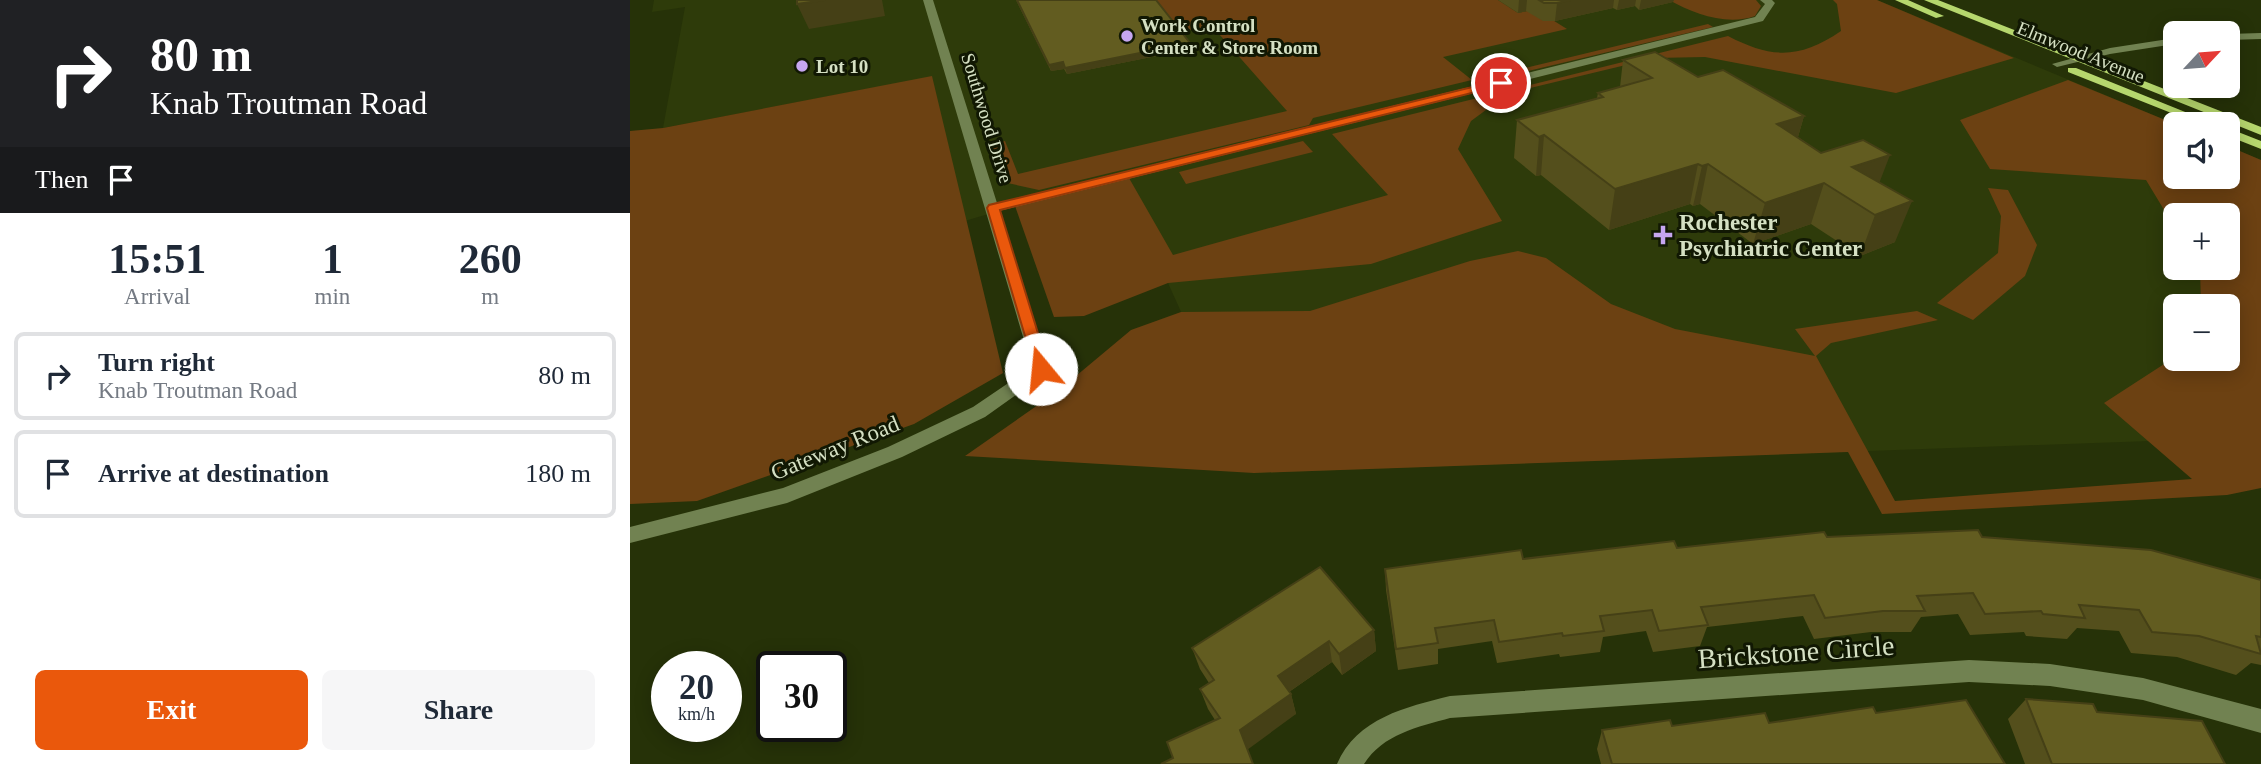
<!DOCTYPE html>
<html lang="en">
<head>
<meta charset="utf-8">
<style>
  :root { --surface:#fff; --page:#f6f6f7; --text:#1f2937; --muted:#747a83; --line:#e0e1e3; --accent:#ea580c }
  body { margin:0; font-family:Georgia,serif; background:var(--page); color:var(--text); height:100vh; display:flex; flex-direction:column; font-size:26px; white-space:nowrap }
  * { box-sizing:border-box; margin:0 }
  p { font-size:23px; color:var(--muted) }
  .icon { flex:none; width:38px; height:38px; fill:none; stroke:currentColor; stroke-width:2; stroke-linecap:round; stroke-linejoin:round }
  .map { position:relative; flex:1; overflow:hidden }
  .sheet { display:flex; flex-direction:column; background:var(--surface); width:630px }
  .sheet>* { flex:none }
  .guide { background:#202124; color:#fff; overflow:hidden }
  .needle { width:46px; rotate:64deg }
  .buttons { position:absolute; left:1533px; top:21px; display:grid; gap:14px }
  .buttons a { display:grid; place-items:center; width:77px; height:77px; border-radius:10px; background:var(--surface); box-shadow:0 4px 18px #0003; font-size:35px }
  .speed { position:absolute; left:21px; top:651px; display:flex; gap:14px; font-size:35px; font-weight:700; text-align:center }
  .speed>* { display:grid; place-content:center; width:91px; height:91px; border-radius:50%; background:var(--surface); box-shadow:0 4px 18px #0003; line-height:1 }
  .speed small { font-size:18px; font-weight:400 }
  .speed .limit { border:4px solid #111; border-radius:10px; background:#fff; color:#111 }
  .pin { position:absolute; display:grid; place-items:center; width:60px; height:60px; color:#fff; margin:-30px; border:4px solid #fff; border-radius:50%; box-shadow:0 2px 7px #0007 }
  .me { position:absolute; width:77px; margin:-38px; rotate:343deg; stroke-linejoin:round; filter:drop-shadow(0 0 5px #0008) }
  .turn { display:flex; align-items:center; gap:24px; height:147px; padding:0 35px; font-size:32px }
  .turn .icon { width:91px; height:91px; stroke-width:2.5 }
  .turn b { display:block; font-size:49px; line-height:60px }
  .then { display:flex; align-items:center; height:66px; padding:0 35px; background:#0003; gap:14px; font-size:26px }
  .eta { display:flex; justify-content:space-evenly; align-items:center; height:119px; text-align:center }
  .eta b { font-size:42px; font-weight:800; line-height:49px }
  .cta { display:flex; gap:14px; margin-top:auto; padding:14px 35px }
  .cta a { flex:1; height:80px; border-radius:10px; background:var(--accent); color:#fff; font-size:28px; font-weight:800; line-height:80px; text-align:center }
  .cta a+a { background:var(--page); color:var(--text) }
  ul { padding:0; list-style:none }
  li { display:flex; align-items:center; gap:21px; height:88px; margin:0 14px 10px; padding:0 21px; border:4px solid var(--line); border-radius:10px }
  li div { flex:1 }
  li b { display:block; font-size:26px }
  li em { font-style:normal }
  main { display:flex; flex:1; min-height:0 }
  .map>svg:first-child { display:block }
  .built { fill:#2e3b0a; fill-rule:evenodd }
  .green { fill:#6c4112 }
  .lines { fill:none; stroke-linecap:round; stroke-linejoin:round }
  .minor { fill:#718251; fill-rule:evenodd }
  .major { fill:#b6d76d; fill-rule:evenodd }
  .wall { fill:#544f1c }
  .shaded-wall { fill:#454016 }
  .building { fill:#625c20; stroke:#454016; stroke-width:2 }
  .route { fill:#ea580c; stroke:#983908; stroke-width:2 }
  .poi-dot { fill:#c6a6f0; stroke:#111803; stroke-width:2.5 }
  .labels { text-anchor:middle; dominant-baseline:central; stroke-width:6; stroke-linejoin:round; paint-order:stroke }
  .far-poi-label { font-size:19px; font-weight:bold; fill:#d5e0c3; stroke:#111803; text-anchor:start }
  .far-street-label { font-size:19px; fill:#d5e0c3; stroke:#111803 }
  .poi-label { font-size:23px; font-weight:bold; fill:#d5e0c3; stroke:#111803; text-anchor:start }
  .street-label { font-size:23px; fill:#d5e0c3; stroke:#111803 }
  .near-street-label { font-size:28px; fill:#d5e0c3; stroke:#111803 }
</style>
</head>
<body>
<main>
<section class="sheet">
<div class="guide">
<div class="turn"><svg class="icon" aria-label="right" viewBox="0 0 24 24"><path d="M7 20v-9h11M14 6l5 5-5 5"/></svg><div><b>80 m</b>Knab Troutman Road</div></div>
<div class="then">Then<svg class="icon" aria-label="arrive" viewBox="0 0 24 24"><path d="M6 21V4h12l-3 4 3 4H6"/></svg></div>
</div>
<div class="eta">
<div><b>15:51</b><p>Arrival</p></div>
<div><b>1</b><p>min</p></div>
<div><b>260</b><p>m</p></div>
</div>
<ul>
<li><svg class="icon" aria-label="right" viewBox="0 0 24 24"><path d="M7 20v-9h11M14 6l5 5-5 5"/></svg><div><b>Turn right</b><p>Knab Troutman Road</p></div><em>80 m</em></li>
<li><svg class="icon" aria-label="arrive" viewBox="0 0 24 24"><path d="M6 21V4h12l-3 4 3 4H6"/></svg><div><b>Arrive at destination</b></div><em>180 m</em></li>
</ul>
<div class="cta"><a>Exit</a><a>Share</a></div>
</section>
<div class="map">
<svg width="1631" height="764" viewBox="0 0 1631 764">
  <rect width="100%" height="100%" fill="#263208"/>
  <path class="built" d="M 24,0 L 1247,0 L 1545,124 L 1545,177 L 1598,177 L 1598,146 L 1631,160 L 1631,437 L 624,473 L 538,283 L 499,178 L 385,206 L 298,232 L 247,87 L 33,128 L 55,7 L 22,12 ZM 1545,215 L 1598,215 L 1598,268 L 1545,268 ZM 1545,306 L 1598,306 L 1598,359 L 1545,359 Z"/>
  <path class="green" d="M 523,0 L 868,0 L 888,13 L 920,6 L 921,19 L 937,29 L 813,57 L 842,80 L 683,118 L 679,125 L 409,190 L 373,182 L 360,144 L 375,141 L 388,174 L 657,111 L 582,26 L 548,32 Z
    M 1039,0 L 1126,0 L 1131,6 L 1125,16 C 1097,26 1064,14 1039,0 Z
    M 1203,0 L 1247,0 L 1384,58 L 1266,93 L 1075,57 L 1025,58 L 879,93 L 841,121 L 828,149 L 872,221 L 741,264 L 538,283 L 454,316 L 424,317 L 385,206 L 499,178 L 543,255 L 758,195 L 702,134 L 1098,36 C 1142,59 1170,59 1211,31 L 1207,4 Z
    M 1078,24 L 1083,27 L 890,73 L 874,73 L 866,69 L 875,66 L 891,69 Z
    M 302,76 L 373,373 L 284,424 L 67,501 L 0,504 L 0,131 L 33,128 Z
    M 1438,80 L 1545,124 L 1545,177 L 1598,177 L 1598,146 L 1631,160 L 1631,488 L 1597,495 L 1252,514 L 1218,452 L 624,473 L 335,456 L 428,391 L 501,330 L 551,312 L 680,311 L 840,261 L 888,251 L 916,258 L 981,304 L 1045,329 L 1185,356 L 1165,329 L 1287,311 L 1308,320 L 1201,343 L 1186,356 L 1265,501 L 1562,479 L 1474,403 L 1545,357 L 1598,359 L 1598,306 L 1571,306 L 1570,268 L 1598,268 L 1598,215 L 1545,215 L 1545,228 L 1516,180 L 1360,169 L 1330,120 Z
    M 673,141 L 683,152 L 556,184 L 549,172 Z
    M 1358,188 L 1378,190 L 1407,245 L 1395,276 L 1343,320 L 1307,303 L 1368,253 L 1371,216 Z"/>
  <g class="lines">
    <path class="minor" d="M 293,0 L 303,0 L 367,203 L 1125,17 L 1135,4 L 1130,0 L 1142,0 L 1145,3 L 1133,21 L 369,211 L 420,369 L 417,373 L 355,417 L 272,457 L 157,503 L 0,543 L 0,527 L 153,488 L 258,447 L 343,407 L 402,367 Z
      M 1631,33 L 1631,39 L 1598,40 L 1598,34 Z
      M 1545,38 L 1545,44 L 1480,54 L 1427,67 L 1422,64 L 1480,48 Z
      M 1339,660 L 1420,664 L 1513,678 L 1631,709 L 1631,733 L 1513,700 L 1420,686 L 1339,682 L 820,718 C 788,727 753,734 734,764 L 707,764 C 727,718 776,707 820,696 Z"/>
    <path class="major" d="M 1265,0 L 1278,0 L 1314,16 L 1306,18 Z
      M 1294,0 L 1308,0 L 1631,127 L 1631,135 Z
      M 1438,68 L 1446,68 L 1585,124 L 1569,124 L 1438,72 Z
      M 1598,128 L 1631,141 L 1631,149 L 1598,136 Z"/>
  </g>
  <path class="wall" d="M 386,0 L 561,49 L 437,74 L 434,69 L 421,71 Z
    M 868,0 L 1044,0 L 1043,2 L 1009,10 L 1005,6 L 987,10 L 983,8 L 925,21 L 913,21 L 896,11 L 888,13 Z
    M 993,60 L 1068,77 L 1174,116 L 1168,137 L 1191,153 L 1250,183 L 1265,242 L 1230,256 L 1181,224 L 1123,244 L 1070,204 L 1063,206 L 1060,204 L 979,230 L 911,175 L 906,176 L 884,158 L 887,120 L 967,98 L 968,93 L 990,87 Z
    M 1197,537 L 1352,537 L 1631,580 L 1631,665 L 1621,663 L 1606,675 L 1547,657 L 1501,653 L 1489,631 L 1447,628 L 1437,639 L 1396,636 L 1394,632 L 1340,635 L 1328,614 L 1291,617 L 1281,632 L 1241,632 L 1184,639 L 1173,616 L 1077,627 L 1070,646 L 1023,652 L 1016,631 L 973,637 L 970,652 L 930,657 L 929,654 L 867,663 L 862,641 L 808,649 L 808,664 L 768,670 L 756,590 L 755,569 Z
    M 744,630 L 746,651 L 712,675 L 702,662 L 659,692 L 661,694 L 666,714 L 543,758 L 585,720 L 578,709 L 570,689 L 579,683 L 570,669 L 562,648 Z
    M 1396,699 L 1467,712 L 1595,764 L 1395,764 L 1378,719 Z
    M 1246,713 L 1375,764 L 971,764 L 967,749 L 972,730 L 1042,726 L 1139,723 Z"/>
  <path class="shaded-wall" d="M 195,0 L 252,0 L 255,16 L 179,29 L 167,4 Z
    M 889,0 L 897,0 L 896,11 L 888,13 Z
    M 940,0 L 984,0 L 983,8 L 925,21 L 927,3 Z
    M 989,0 L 1006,0 L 1005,6 L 987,10 Z
    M 1011,0 L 1044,0 L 1043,2 L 1009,10 Z
    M 560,43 L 561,49 L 437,74 L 435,68 Z
    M 433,62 L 434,69 L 421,71 L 419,65 Z
    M 1174,116 L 1163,154 L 1147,124 Z
    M 914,135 L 911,175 L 906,176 L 909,137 Z
    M 1260,155 L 1245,194 L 1222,167 Z
    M 1068,164 L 1060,204 L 979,230 L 985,189 Z
    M 1078,164 L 1070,204 L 1063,206 L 1072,166 Z
    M 1194,183 L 1181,224 L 1123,244 L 1135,203 Z
    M 1282,201 L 1265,242 L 1230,256 L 1245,215 Z
    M 744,630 L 746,651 L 712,675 L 709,654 Z
    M 699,641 L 702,662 L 653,696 L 648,676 Z
    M 661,694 L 666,714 L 617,750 L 610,730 Z"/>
  <path class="building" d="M 167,0 L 195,0 L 167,4 Z
    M 387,0 L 526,0 L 560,43 L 435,68 L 433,62 L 419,65 Z
    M 909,0 L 940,0 L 927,3 L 914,3 Z
    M 1025,52 L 1068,77 L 1093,70 L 1174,116 L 1147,124 L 1191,153 L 1233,140 L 1260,155 L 1222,167 L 1282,201 L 1245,215 L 1194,183 L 1135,203 L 1078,164 L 1072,166 L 1068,164 L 985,189 L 914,135 L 909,137 L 887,120 L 973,97 L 968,93 L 1022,78 L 993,60 Z
    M 1348,530 L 1352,537 L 1521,550 L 1631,580 L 1631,637 L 1626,636 L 1631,654 L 1569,636 L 1522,632 L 1509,610 L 1449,605 L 1455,618 L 1413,614 L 1411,611 L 1355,614 L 1343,593 L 1287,596 L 1295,611 L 1253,611 L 1195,618 L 1184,595 L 1071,607 L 1078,625 L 1029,631 L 1022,610 L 970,616 L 974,631 L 933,636 L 932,633 L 869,642 L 864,620 L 805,628 L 808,643 L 766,649 L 755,569 L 891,550 L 893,559 L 1044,541 L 1047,548 L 1194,532 L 1197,537 Z
    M 690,567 L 744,630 L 709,654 L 699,641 L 648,676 L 661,694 L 610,730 L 623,764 L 531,764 L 543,758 L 537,742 L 590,718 L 570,689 L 584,680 L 562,648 Z
    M 1396,699 L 1463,704 L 1467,712 L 1572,721 L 1595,764 L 1422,764 Z
    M 1336,700 L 1375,764 L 982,764 L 972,730 L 1040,720 L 1042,726 L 1135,713 L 1139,723 L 1243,707 L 1246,713 Z"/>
  <path class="route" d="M 871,80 L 874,81 L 874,85 L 370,210 L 419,369 L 417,373 L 406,373 L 357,208 L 359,205 Z"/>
  <g class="poi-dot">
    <circle cx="497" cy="36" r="7"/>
    <circle cx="172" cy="66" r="7"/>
    <path d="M1029.5 224.5h7v7h7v7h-7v7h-7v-7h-7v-7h7z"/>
  </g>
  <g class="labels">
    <g class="far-poi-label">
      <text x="511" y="25">Work Control<tspan x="511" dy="22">Center &amp; Store Room</tspan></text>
      <text x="186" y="66">Lot 10</text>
    </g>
    <g class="far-street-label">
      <text transform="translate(1451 52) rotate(22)">Elmwood Avenue</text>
      <text transform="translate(357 118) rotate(73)">Southwood Drive</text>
    </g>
    <g class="poi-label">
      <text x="1049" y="222">Rochester<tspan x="1049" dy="26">Psychiatric Center</tspan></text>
    </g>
    <g class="street-label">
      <text transform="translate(205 448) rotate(-22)">Gateway Road</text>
    </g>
    <g class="near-street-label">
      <text transform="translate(1166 652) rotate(-4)">Brickstone Circle</text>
    </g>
  </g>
</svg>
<div class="buttons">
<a><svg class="needle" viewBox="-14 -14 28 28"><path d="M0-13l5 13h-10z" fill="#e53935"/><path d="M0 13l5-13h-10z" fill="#747a83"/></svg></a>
<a><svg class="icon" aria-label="sound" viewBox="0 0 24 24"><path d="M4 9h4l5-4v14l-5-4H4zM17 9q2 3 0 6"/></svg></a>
<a>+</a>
<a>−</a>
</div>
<div class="speed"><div>20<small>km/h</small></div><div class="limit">30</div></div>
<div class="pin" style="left:871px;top:83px;background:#d93025"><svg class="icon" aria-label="arrive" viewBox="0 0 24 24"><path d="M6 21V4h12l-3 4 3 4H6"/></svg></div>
<svg class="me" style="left:411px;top:369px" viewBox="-20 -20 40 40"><circle r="19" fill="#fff"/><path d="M0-13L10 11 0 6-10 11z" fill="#ea580c"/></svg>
</div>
</main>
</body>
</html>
